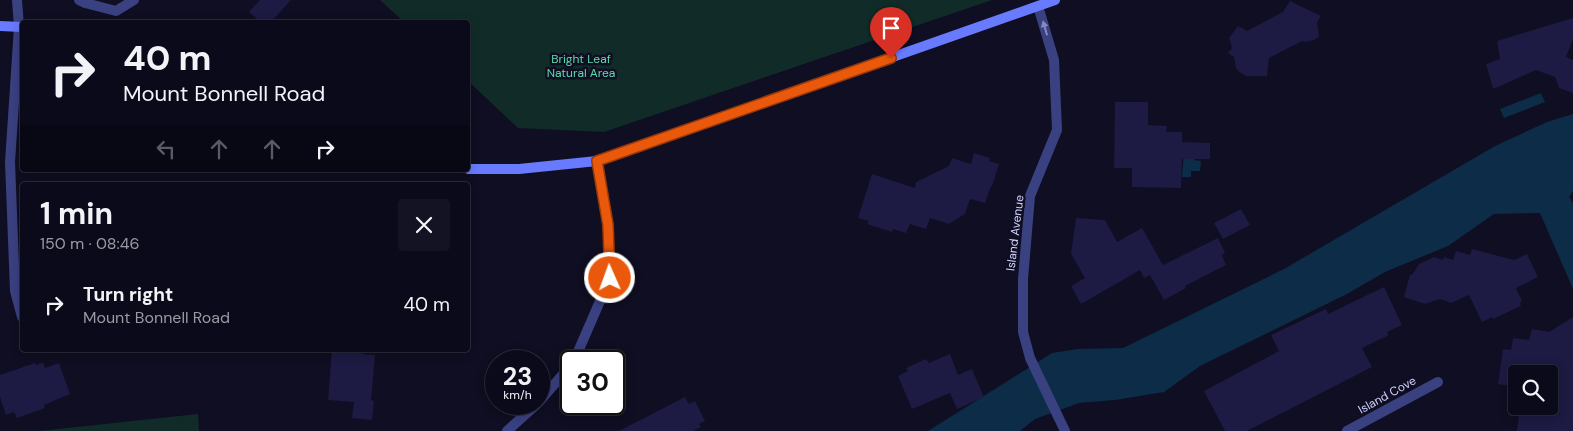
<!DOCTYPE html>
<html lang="en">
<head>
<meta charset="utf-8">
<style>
  :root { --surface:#0b0a1a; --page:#141323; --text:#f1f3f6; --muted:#9a9aa2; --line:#2b2b39 }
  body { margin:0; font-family:"DM Sans",sans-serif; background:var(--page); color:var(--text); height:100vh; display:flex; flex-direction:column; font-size:19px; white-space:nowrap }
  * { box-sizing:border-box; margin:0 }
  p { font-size:16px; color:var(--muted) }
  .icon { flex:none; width:28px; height:28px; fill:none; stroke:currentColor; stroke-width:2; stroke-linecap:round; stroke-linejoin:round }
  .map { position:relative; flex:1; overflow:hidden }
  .panel { position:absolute; left:20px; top:182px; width:450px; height:170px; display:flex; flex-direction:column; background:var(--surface); border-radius:5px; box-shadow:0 2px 12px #0003,0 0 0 1px var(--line) }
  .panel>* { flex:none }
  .top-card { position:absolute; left:20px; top:20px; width:450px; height:152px; border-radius:5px; box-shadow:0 2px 12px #0003,0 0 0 1px var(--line); background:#0b0a1a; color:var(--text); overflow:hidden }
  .fabs { position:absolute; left:1508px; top:365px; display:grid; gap:10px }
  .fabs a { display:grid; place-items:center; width:50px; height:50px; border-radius:5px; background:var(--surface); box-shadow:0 2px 12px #0003,0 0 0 1px var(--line); font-size:25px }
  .speed { position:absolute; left:485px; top:350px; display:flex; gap:10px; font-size:25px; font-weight:700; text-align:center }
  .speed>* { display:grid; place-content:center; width:65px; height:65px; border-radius:50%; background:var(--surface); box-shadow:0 2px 12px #0003,0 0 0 1px var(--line); line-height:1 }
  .speed small { font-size:12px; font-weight:400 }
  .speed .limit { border:2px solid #111; border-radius:8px; background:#fff; color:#111 }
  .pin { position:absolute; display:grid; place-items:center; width:42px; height:42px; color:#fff; margin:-51px -21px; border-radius:50% 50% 50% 0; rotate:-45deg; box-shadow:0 0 5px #0007 }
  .pin .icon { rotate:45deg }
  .me { position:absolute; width:55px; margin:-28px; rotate:358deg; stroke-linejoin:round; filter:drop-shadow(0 0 4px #0008) }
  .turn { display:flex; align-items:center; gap:18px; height:105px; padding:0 20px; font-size:22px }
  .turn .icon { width:65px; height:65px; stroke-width:2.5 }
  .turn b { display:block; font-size:35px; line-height:42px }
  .lanes { display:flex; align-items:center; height:48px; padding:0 20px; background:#0003; justify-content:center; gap:25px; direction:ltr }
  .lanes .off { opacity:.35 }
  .round { display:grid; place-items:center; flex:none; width:52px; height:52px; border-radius:5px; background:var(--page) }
  .headline { display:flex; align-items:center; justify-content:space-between; height:85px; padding:0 20px }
  h1 { font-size:30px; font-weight:700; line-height:38px }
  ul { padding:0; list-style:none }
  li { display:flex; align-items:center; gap:15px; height:75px; padding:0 20px }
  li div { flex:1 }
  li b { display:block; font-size:19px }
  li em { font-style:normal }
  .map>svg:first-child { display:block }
  .green { fill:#112c28 }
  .water { fill:#0d2c47 }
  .building { fill:#1d1a43 }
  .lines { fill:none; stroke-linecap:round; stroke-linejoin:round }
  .lane { stroke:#3a4181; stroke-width:10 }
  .street { stroke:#3a4181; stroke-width:10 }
  .secondary { stroke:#687afd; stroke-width:10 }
  .oneway { fill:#8589c0 }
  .route-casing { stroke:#983908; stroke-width:12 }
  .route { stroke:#ea580c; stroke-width:9 }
  .labels { text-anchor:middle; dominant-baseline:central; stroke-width:5; stroke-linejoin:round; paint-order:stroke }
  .park-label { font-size:12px; fill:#5dddab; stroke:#0f0e22 }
  .street-label { font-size:12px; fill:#d0d1fe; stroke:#0f0e22 }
</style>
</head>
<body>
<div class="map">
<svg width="1573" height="431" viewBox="0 0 1573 431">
  <rect width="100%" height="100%" fill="#0f0e22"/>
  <path class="green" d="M 380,0 L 992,0 L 604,132 L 518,128 L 468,81 L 468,22 L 404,22 Z
    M 198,414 L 199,431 L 39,431 Z"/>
  <path class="water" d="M 1541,93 L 1545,102 L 1504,118 L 1500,109 Z
    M 1573,114 L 1573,191 L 1569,197 L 1573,203 L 1573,289 L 1540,213 L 1494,214 L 1448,246 L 1385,272 L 1347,294 L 1200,366 L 1164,392 L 1115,400 L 1079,403 L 1035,419 L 1020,431 L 928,431 L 1052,353 L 1078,349 L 1123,348 L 1284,269 L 1495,146 L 1547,122 Z
    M 1184,150 L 1194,150 L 1194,160 L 1201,161 L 1200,171 L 1191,171 L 1191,177 L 1182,177 Z"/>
  <path class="building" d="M 260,0 L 291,0 L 271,22 L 261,22 L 249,12 Z
    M 1290,1 L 1321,16 L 1317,22 L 1319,37 L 1314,40 L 1305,42 L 1302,41 L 1269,58 L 1267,76 L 1246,76 L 1238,71 L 1236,68 L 1234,57 L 1228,53 L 1232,48 L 1229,38 L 1238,26 L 1247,31 L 1283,12 Z
    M 1573,18 L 1573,39 L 1566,57 L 1573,60 L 1573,93 L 1559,88 L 1555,77 L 1536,70 L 1493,89 L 1486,64 L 1500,59 L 1497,41 Z
    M 1115,102 L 1148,102 L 1148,125 L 1167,126 L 1166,132 L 1182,132 L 1182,142 L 1210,143 L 1210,159 L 1182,159 L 1181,188 L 1132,187 L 1132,168 L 1114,168 Z
    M 974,153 L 990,158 L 989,161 L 999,164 L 992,186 L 991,186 L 985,203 L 970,199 L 965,214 L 949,224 L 930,218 L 926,229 L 910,224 L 906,233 L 893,229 L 892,232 L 867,224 L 869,221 L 858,218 L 872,174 L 915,188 L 916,182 L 949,166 L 952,158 L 971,164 Z
    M 1241,209 L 1250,225 L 1223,239 L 1214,223 Z
    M 1076,218 L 1105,220 L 1117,242 L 1142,228 L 1163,265 L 1218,238 L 1225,253 L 1222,255 L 1226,265 L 1185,286 L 1186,288 L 1164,300 L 1150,275 L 1144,278 L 1140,270 L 1081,304 L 1071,286 L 1085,278 L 1071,254 Z
    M 1472,249 L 1514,260 L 1527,254 L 1538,277 L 1516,288 L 1522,301 L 1520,303 L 1521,306 L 1493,319 L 1492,317 L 1482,322 L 1469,295 L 1451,303 L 1440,299 L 1425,304 L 1404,297 L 1410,275 L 1413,274 L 1419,264 L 1434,257 L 1443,260 L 1444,257 L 1453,260 L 1456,251 L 1470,255 Z
    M 1384,287 L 1402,325 L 1387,332 L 1389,335 L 1362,348 L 1372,367 L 1247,431 L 1225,431 L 1204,391 L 1279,351 L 1271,335 L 1326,309 L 1328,314 Z
    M 1573,317 L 1573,431 L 1517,431 L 1520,406 L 1549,406 L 1549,374 L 1516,374 L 1516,387 L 1498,384 L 1503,349 L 1511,350 L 1513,338 L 1529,340 L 1532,329 L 1549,332 Z
    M 332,350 L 363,350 L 363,354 L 375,355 L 371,400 L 374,401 L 372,420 L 352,418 L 354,402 L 328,400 Z
    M 950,354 L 958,375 L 972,369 L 984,397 L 957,409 L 950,393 L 912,409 L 898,376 L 908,371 L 906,368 L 926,359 L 929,363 Z
    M 43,362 L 45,368 L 59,363 L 70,394 L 44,405 L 45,408 L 17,418 L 14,412 L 6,415 L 0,397 L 0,375 L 35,363 L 36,365 Z
    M 685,397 L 689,404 L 695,401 L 705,421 L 699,424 L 701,427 L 693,431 L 619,431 Z"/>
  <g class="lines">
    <path class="lane" d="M 79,0 L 85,3 L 116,11 L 134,0"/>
    <path class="street" d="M 17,0 L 19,27 L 10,162 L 15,291 L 22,317
      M 1038,6 L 1054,60 L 1057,130 L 1030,196 L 1023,279 L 1023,332 L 1030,358 L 1065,431
      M 574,361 L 610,278 L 608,225 L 597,161
      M 539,402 L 571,365
      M 507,431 L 537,404
      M 1347,431 L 1438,382"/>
    <path class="secondary" d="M 0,26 L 22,27
      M 468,169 L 519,169 L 597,161 L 1055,0"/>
  </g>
  <defs><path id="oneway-solid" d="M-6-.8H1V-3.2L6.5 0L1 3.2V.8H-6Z" transform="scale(1.25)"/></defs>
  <use class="oneway" href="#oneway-solid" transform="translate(1045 28) rotate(-106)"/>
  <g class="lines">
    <defs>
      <path id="route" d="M 610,278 L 608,225 L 597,161 L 891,58"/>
    </defs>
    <use href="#route" class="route-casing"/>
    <use href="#route" class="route"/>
  </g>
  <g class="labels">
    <g class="park-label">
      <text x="581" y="59">Bright Leaf<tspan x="581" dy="14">Natural Area</tspan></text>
    </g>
    <g class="street-label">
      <text transform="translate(1015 233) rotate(-83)">Island Avenue</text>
      <text transform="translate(1387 395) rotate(-29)">Island Cove</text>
    </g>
  </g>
</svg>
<div class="fabs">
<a><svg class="icon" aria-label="search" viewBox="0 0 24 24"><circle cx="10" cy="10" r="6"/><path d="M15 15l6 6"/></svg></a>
</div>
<div class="speed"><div>23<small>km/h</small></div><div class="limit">30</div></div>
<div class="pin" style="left:891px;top:58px;background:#d93025"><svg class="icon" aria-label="arrive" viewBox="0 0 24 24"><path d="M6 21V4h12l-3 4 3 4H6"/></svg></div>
<svg class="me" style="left:610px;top:278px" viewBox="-20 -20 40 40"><circle r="17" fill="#ea580c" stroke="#fff" stroke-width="3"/><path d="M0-11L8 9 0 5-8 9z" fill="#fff"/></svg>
<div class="top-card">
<div class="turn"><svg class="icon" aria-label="right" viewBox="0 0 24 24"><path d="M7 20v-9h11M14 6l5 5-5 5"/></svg><div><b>40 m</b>Mount Bonnell Road</div></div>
<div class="lanes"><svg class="icon off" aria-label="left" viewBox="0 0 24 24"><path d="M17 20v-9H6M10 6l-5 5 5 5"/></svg><svg class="icon off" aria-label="ahead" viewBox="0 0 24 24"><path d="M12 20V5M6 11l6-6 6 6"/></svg><svg class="icon off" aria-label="ahead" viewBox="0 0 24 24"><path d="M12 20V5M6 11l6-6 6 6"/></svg><svg class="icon" aria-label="right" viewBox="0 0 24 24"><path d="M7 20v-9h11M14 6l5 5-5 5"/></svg></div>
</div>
<section class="panel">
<div class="headline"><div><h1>1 min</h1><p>150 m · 08:46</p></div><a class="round"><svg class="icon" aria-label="close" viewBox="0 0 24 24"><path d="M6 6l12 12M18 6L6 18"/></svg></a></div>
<ul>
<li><svg class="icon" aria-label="right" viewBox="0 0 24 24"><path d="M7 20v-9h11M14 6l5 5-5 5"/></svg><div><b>Turn right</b><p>Mount Bonnell Road</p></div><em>40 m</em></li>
</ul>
</section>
</div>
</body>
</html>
